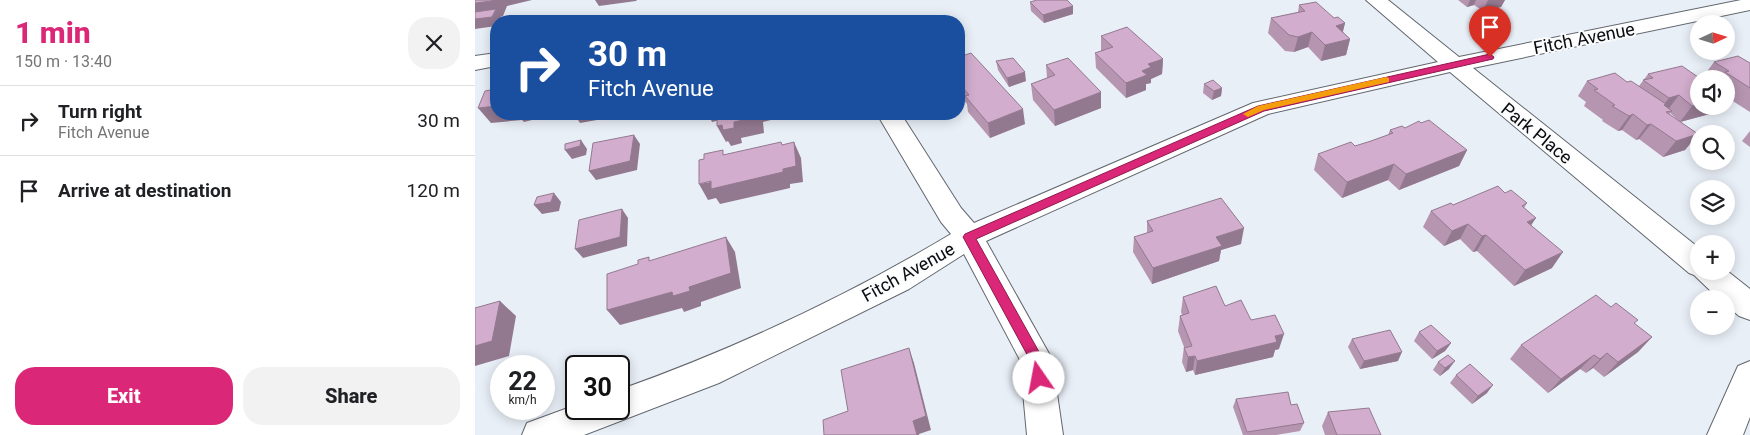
<!DOCTYPE html>
<html lang="en">
<head>
<meta charset="utf-8">
<style>
  :root { --surface:#fff; --page:#f2f2f2; --text:#202124; --muted:#757577; --line:#e0e0e0; --accent:#db2777 }
  body { margin:0; font-family:Roboto,sans-serif; background:var(--page); color:var(--text); height:100vh; display:flex; flex-direction:column; font-size:19px; white-space:nowrap }
  * { box-sizing:border-box; margin:0 }
  p { font-size:16px; color:var(--muted) }
  .icon { flex:none; width:28px; height:28px; fill:none; stroke:currentColor; stroke-width:2; stroke-linecap:round; stroke-linejoin:round }
  .map { position:relative; flex:1; overflow:hidden }
  .panel { display:flex; flex-direction:column; background:var(--surface); width:475px }
  .panel>* { flex:none }
  .hud { position:absolute; left:15px; top:15px; width:475px; height:105px; border-radius:20px; box-shadow:0 2px 12px #0003; background:#1a4fa0; color:#fff; overflow:hidden }
  .needle { width:32px; rotate:86deg }
  .fabs { position:absolute; left:1215px; top:15px; display:grid; gap:10px }
  .fabs a { display:grid; place-items:center; width:45px; height:45px; border-radius:50%; background:var(--surface); box-shadow:0 2px 12px #0003; font-size:25px }
  .speed { position:absolute; left:15px; top:355px; display:flex; gap:10px; font-size:25px; font-weight:700; text-align:center }
  .speed>* { display:grid; place-content:center; width:65px; height:65px; border-radius:50%; background:var(--surface); box-shadow:0 2px 12px #0003; line-height:1 }
  .speed small { font-size:12px; font-weight:400 }
  .speed .limit { border:2px solid #111; border-radius:8px; background:#fff; color:#111 }
  .pin { position:absolute; display:grid; place-items:center; width:42px; height:42px; color:#fff; margin:-51px -21px; border-radius:50% 50% 50% 0; rotate:-45deg; box-shadow:0 0 5px #0007 }
  .pin .icon { rotate:45deg }
  .me { position:absolute; width:55px; margin:-28px; rotate:348deg; stroke-linejoin:round; filter:drop-shadow(0 0 4px #0008) }
  .turn { display:flex; align-items:center; gap:18px; height:105px; padding:0 15px; font-size:22px }
  .turn .icon { width:65px; height:65px; stroke-width:2.5 }
  .turn b { display:block; font-size:35px; line-height:42px }
  .round { display:grid; place-items:center; flex:none; width:52px; height:52px; border-radius:20px; background:var(--page) }
  .headline { display:flex; align-items:center; justify-content:space-between; height:85px; padding:0 15px }
  h1 { font-size:30px; font-weight:800; line-height:38px; color:var(--accent) }
  .cta { display:flex; gap:10px; margin-top:auto; padding:10px 15px }
  .cta a { flex:1; height:58px; border-radius:20px; background:var(--accent); color:#fff; font-size:20px; font-weight:800; line-height:58px; text-align:center }
  .cta a+a { background:var(--page); color:var(--text) }
  ul { padding:0; list-style:none }
  li { display:flex; align-items:center; gap:15px; height:70px; padding:0 15px; border-top:1px solid var(--line) }
  li div { flex:1 }
  li b { display:block; font-size:19px }
  li em { font-style:normal }
  main { display:flex; flex:1; min-height:0 }
  .map>svg:first-child { display:block }
  .lines { fill:none; stroke-linecap:round; stroke-linejoin:round }
  .minor-casing { stroke:#62676e; stroke-width:2 }
  .minor { fill:#fff; fill-rule:evenodd }
  .wall { fill:#b595b0 }
  .shaded-wall { fill:#937990 }
  .building { fill:#d2adcd; stroke:#937990 }
  .route { fill:#db2777; stroke:#8e194d }
  .slow { fill:#f59e0b }
  .labels { text-anchor:middle; dominant-baseline:central; stroke-width:4; stroke-linejoin:round; paint-order:stroke }
  .street-label { font-size:18px; fill:#0b0c0f; stroke:#fbfcfd }
</style>
</head>
<body>
<main>
<section class="panel">
<div class="headline"><div><h1>1 min</h1><p>150 m · 13:40</p></div><a class="round"><svg class="icon" aria-label="close" viewBox="0 0 24 24"><path d="M6 6l12 12M18 6L6 18"/></svg></a></div>
<ul>
<li><svg class="icon" aria-label="right" viewBox="0 0 24 24"><path d="M7 20v-9h11M14 6l5 5-5 5"/></svg><div><b>Turn right</b><p>Fitch Avenue</p></div><em>30 m</em></li>
<li><svg class="icon" aria-label="arrive" viewBox="0 0 24 24"><path d="M6 21V4h12l-3 4 3 4H6"/></svg><div><b>Arrive at destination</b></div><em>120 m</em></li>
</ul>
<div class="cta"><a>Exit</a><a>Share</a></div>
</section>
<div class="map">
<svg width="1275" height="435" viewBox="0 0 1275 435">
  <rect width="100%" height="100%" fill="#e9eff7"/>
  <g class="lines">
    <defs>
      <path id="minor" d="M 891,0 L 913,0 L 984,57 L 1266,0 L 1275,0 L 1275,10 L 998,68 L 1224,248 L 1224,271 L 1251,270 L 1275,289 L 1275,320 L 1264,316 L 1251,305 L 1251,299 L 1244,299 L 1219,275 L 1214,273 L 975,72 L 793,114 L 511,241 L 577,359 L 588,435 L 552,435 L 545,360 L 489,254 L 434,289 L 244,383 L 109,435 L 47,435 L 52,423 L 101,405 L 101,409 L 144,409 L 144,390 C 259,349 371,297 476,234 L 466,222 L 402,114 L 426,114 L 486,208 L 499,223 L 778,103 L 963,62 Z
        M 21,53 L 21,66 L 0,70 L 0,56 Z
        M 1275,361 L 1275,417 L 1268,435 L 1232,435 L 1263,366 Z"/>
    </defs>
    <use href="#minor" class="minor-casing"/>
    <use href="#minor" class="minor"/>
  </g>
  <path class="wall" d="M 983,0 L 1030,0 L 1026,7 L 1008,11 L 999,5 L 992,7 Z
    M 555,2 L 598,6 L 598,14 L 569,23 L 556,11 Z
    M 824,5 L 859,18 L 870,23 L 868,32 L 875,39 L 871,55 L 846,61 L 833,47 L 819,52 L 810,51 L 793,33 L 796,18 L 823,12 Z
    M 626,36 L 688,59 L 687,74 L 676,79 L 676,83 L 671,84 L 671,90 L 651,98 L 621,68 L 620,53 L 626,51 Z
    M 484,57 L 550,124 L 515,138 L 493,112 L 492,104 L 484,95 Z
    M 521,61 L 551,81 L 534,87 L 523,70 Z
    M 1239,62 L 1275,63 L 1275,112 L 1253,98 L 1251,100 L 1251,79 L 1230,79 L 1228,77 Z
    M 571,65 L 626,108 L 580,126 L 558,100 L 556,84 L 572,78 Z
    M 1173,74 L 1242,112 L 1205,122 L 1195,113 L 1194,115 L 1223,134 L 1210,150 L 1188,157 L 1164,139 L 1161,140 L 1147,130 L 1143,131 L 1127,121 L 1128,120 L 1109,106 L 1111,102 L 1103,96 L 1112,81 L 1152,82 L 1164,86 Z
    M 729,84 L 747,88 L 746,96 L 737,100 L 728,93 Z
    M 946,123 L 992,150 L 984,166 L 924,190 L 913,180 L 867,198 L 839,170 L 843,154 L 880,146 L 896,141 L 913,135 L 915,130 L 930,128 Z
    M 1275,131 L 1275,147 L 1267,141 Z
    M 1030,193 L 1052,203 L 1049,208 L 1056,225 L 1077,268 L 1039,286 L 1002,251 L 998,252 L 985,239 L 969,246 L 948,227 L 956,211 L 978,205 Z
    M 672,221 L 766,244 L 746,250 L 744,261 L 677,284 L 658,252 L 659,237 L 672,233 Z
    M 708,297 L 750,306 L 776,320 L 804,349 L 800,350 L 798,357 L 720,375 L 718,370 L 711,372 L 707,362 L 709,347 L 703,331 L 705,316 L 707,315 L 706,312 Z
    M 1159,324 L 1177,337 L 1163,352 L 1129,377 L 1118,368 L 1111,373 L 1105,369 L 1073,393 L 1035,359 L 1046,345 Z
    M 944,332 L 976,343 L 970,351 L 957,359 L 939,341 Z
    M 877,339 L 923,361 L 885,369 L 873,347 Z
    M 963,362 L 974,369 L 965,376 L 958,370 Z
    M 981,375 L 1012,393 L 997,404 L 975,383 Z
    M 761,399 L 816,405 L 829,423 L 825,431 L 801,435 L 768,435 L 758,407 Z
    M 853,412 L 906,435 L 850,435 L 847,426 Z"/>
  <path class="shaded-wall" d="M 17,0 L 57,0 L 32,6 L 28,16 L 26,16 L 28,18 L 26,21 L 21,21 L 21,26 L 0,29 L 0,3 Z
    M 120,0 L 162,0 L 161,1 L 124,6 Z
    M 995,0 L 1001,0 L 999,5 L 992,7 Z
    M 1013,0 L 1030,0 L 1026,7 L 1008,11 Z
    M 598,6 L 598,14 L 569,23 L 568,15 Z
    M 870,23 L 866,38 L 861,26 Z
    M 837,32 L 833,47 L 819,52 L 823,37 Z
    M 875,39 L 871,55 L 846,61 L 850,45 Z
    M 688,59 L 687,74 L 676,79 L 676,83 L 671,84 L 671,90 L 651,98 L 651,83 L 667,71 L 673,64 Z
    M 550,72 L 551,81 L 534,87 L 532,78 Z
    M 747,88 L 746,96 L 737,100 L 739,91 Z
    M 626,92 L 626,108 L 580,126 L 579,110 Z
    M 1204,95 L 1192,111 L 1182,113 L 1194,98 Z
    M 1224,104 L 1224,106 L 1246,106 L 1242,112 L 1205,122 L 1217,106 Z
    M 21,106 L 21,114 L 81,114 L 49,122 L 47,120 L 16,123 L 3,108 Z
    M 548,109 L 550,124 L 515,138 L 513,123 Z
    M 99,114 L 139,114 L 139,117 L 105,123 Z
    M 233,114 L 247,114 L 250,119 L 237,122 Z
    M 281,114 L 295,114 L 296,120 L 288,122 L 289,133 L 266,138 L 267,143 L 256,146 L 253,141 L 251,142 L 242,126 L 259,122 Z
    M 1158,114 L 1147,130 L 1143,131 L 1154,116 Z
    M 1176,124 L 1164,139 L 1161,140 L 1172,125 Z
    M 1223,134 L 1210,150 L 1188,157 L 1201,141 Z
    M 159,135 L 165,144 L 162,170 L 121,180 L 114,171 Z
    M 106,140 L 112,149 L 111,155 L 97,159 L 90,150 Z
    M 319,142 L 326,158 L 328,182 L 315,184 L 315,188 L 245,204 L 241,198 L 233,200 L 224,184 L 308,169 Z
    M 992,150 L 984,166 L 924,190 L 931,174 Z
    M 919,164 L 913,180 L 867,198 L 872,182 Z
    M 79,193 L 86,202 L 84,211 L 67,214 L 59,205 Z
    M 147,209 L 153,218 L 152,246 L 108,258 L 100,249 Z
    M 1061,218 L 1051,233 L 1052,222 Z
    M 993,224 L 985,239 L 969,246 L 977,231 Z
    M 769,228 L 766,244 L 746,250 L 744,261 L 677,284 L 678,268 L 741,237 Z
    M 1011,235 L 1002,251 L 998,252 L 1007,236 Z
    M 251,237 L 260,252 L 266,288 L 226,302 L 226,306 L 209,312 L 207,308 L 145,325 L 132,310 L 214,287 Z
    M 1088,252 L 1077,268 L 1039,286 L 1050,270 Z
    M 25,301 L 41,316 L 34,356 L 0,366 L 0,346 Z
    M 809,334 L 804,349 L 800,350 L 798,357 L 720,375 L 722,361 L 800,336 Z
    M 1177,337 L 1163,352 L 1129,377 L 1143,362 Z
    M 976,343 L 970,351 L 957,359 L 962,351 Z
    M 434,348 L 439,363 L 456,430 L 444,434 L 444,435 L 442,435 L 438,421 Z
    M 927,352 L 923,361 L 885,369 L 889,361 Z
    M 1132,353 L 1118,368 L 1111,373 L 1125,359 Z
    M 1119,355 L 1105,369 L 1073,393 L 1086,379 Z
    M 720,356 L 718,370 L 711,372 L 713,357 Z
    M 980,361 L 974,369 L 965,376 L 970,368 Z
    M 1018,385 L 1012,393 L 997,404 L 1003,396 Z"/>
  <path class="building" d="M 0,0 L 17,0 L 17,1 L 0,3 Z
    M 562,0 L 592,0 L 598,6 L 568,15 L 555,2 Z
    M 841,2 L 859,18 L 863,17 L 870,23 L 861,26 L 875,39 L 850,45 L 837,32 L 823,37 L 814,35 L 796,18 L 830,11 L 824,5 Z
    M 21,9 L 17,17 L 0,19 L 0,12 Z
    M 652,27 L 688,59 L 673,64 L 676,67 L 667,71 L 672,75 L 651,83 L 620,53 L 638,47 L 626,36 Z
    M 496,53 L 548,109 L 513,123 L 490,96 L 494,95 L 484,83 L 484,57 Z
    M 1263,56 L 1275,63 L 1275,88 L 1250,72 L 1254,71 L 1239,62 Z
    M 538,58 L 550,72 L 532,78 L 521,61 Z
    M 593,58 L 626,92 L 579,110 L 556,84 L 580,75 L 571,65 Z
    M 1207,66 L 1226,79 L 1224,79 L 1224,104 L 1217,106 L 1204,95 L 1194,98 L 1168,80 L 1178,78 L 1173,74 Z
    M 1140,73 L 1152,82 L 1156,81 L 1191,104 L 1189,105 L 1197,111 L 1191,112 L 1223,134 L 1201,141 L 1176,124 L 1172,125 L 1158,114 L 1154,116 L 1137,106 L 1140,105 L 1119,90 L 1123,89 L 1112,81 Z
    M 738,80 L 747,88 L 739,91 L 729,84 Z
    M 21,89 L 21,106 L 3,108 L 10,91 Z
    M 242,114 L 281,114 L 281,117 L 259,122 L 259,128 L 248,130 L 247,125 L 242,126 Z
    M 954,120 L 992,150 L 931,174 L 919,164 L 872,182 L 843,154 L 876,142 L 880,146 L 896,141 L 918,133 L 915,130 L 927,126 L 930,128 L 944,121 L 946,123 Z
    M 159,135 L 155,161 L 114,171 L 118,143 Z
    M 106,140 L 105,146 L 90,150 L 90,144 Z
    M 306,142 L 307,145 L 319,142 L 321,166 L 308,169 L 308,172 L 236,189 L 236,181 L 224,184 L 224,160 L 229,159 L 229,154 L 248,150 L 248,155 Z
    M 1023,186 L 1030,193 L 1036,190 L 1052,203 L 1047,206 L 1061,218 L 1052,222 L 1088,252 L 1050,270 L 1011,235 L 1007,236 L 993,224 L 977,231 L 956,211 L 976,203 L 978,205 Z
    M 79,193 L 76,202 L 59,205 L 62,197 Z
    M 746,198 L 769,228 L 741,237 L 747,246 L 678,268 L 659,237 L 678,231 L 672,221 Z
    M 147,209 L 145,237 L 100,249 L 104,220 Z
    M 251,237 L 256,273 L 214,287 L 215,291 L 198,296 L 197,292 L 132,310 L 132,274 L 163,264 L 163,260 L 174,257 L 174,261 Z
    M 741,286 L 750,306 L 766,300 L 776,320 L 800,315 L 809,334 L 800,336 L 802,342 L 722,361 L 720,356 L 713,357 L 709,348 L 717,346 L 705,316 L 714,313 L 708,297 Z
    M 1121,295 L 1136,307 L 1141,303 L 1163,320 L 1159,323 L 1177,337 L 1143,362 L 1132,353 L 1125,359 L 1119,355 L 1086,379 L 1046,345 Z
    M 25,301 L 17,341 L 0,346 L 0,308 Z
    M 956,325 L 976,343 L 962,351 L 944,332 Z
    M 915,330 L 927,352 L 889,361 L 877,339 Z
    M 434,348 L 451,416 L 438,421 L 442,435 L 349,435 L 348,420 L 373,411 L 366,370 Z
    M 973,355 L 980,361 L 970,368 L 963,362 Z
    M 995,364 L 1018,385 L 1003,396 L 981,375 Z
    M 813,392 L 816,405 L 822,404 L 829,423 L 772,432 L 761,399 Z
    M 894,408 L 906,435 L 862,435 L 853,412 Z"/>
  <path class="route" d="M 1015,54 L 1019,57 L 1018,59 L 789,111 L 501,239 L 568,359 L 571,378 L 569,383 L 564,384 L 559,383 L 555,360 L 488,237 L 490,234 L 783,106 Z"/>
  <path class="slow" d="M 911,77 L 914,78 L 914,82 L 789,110 L 773,117 L 768,114 L 783,106 Z"/>
  <g class="labels">
    <g class="street-label">
      <text transform="translate(1109 38) rotate(-11)">Fitch Avenue</text>
      <text transform="translate(1062 133) rotate(39)">Park Place</text>
      <text transform="translate(433 272) rotate(-29)">Fitch Avenue</text>
    </g>
  </g>
</svg>
<div class="fabs">
<a><svg class="needle" viewBox="-14 -14 28 28"><path d="M0-13l5 13h-10z" fill="#e53935"/><path d="M0 13l5-13h-10z" fill="#757577"/></svg></a>
<a><svg class="icon" aria-label="sound" viewBox="0 0 24 24"><path d="M4 9h4l5-4v14l-5-4H4zM17 9q2 3 0 6"/></svg></a>
<a><svg class="icon" aria-label="search" viewBox="0 0 24 24"><circle cx="10" cy="10" r="6"/><path d="M15 15l6 6"/></svg></a>
<a><svg class="icon" aria-label="layers" viewBox="0 0 24 24"><path d="M12 4l9 5-9 5-9-5zM3 14l9 5 9-5"/></svg></a>
<a>+</a>
<a>−</a>
</div>
<div class="speed"><div>22<small>km/h</small></div><div class="limit">30</div></div>
<div class="pin" style="left:1015px;top:57px;background:#d93025"><svg class="icon" aria-label="arrive" viewBox="0 0 24 24"><path d="M6 21V4h12l-3 4 3 4H6"/></svg></div>
<svg class="me" style="left:564px;top:378px" viewBox="-20 -20 40 40"><circle r="19" fill="#fff"/><path d="M0-13L10 11 0 6-10 11z" fill="#db2777"/></svg>
<div class="hud">
<div class="turn"><svg class="icon" aria-label="right" viewBox="0 0 24 24"><path d="M7 20v-9h11M14 6l5 5-5 5"/></svg><div><b>30 m</b>Fitch Avenue</div></div>
</div>
</div>
</main>
</body>
</html>
